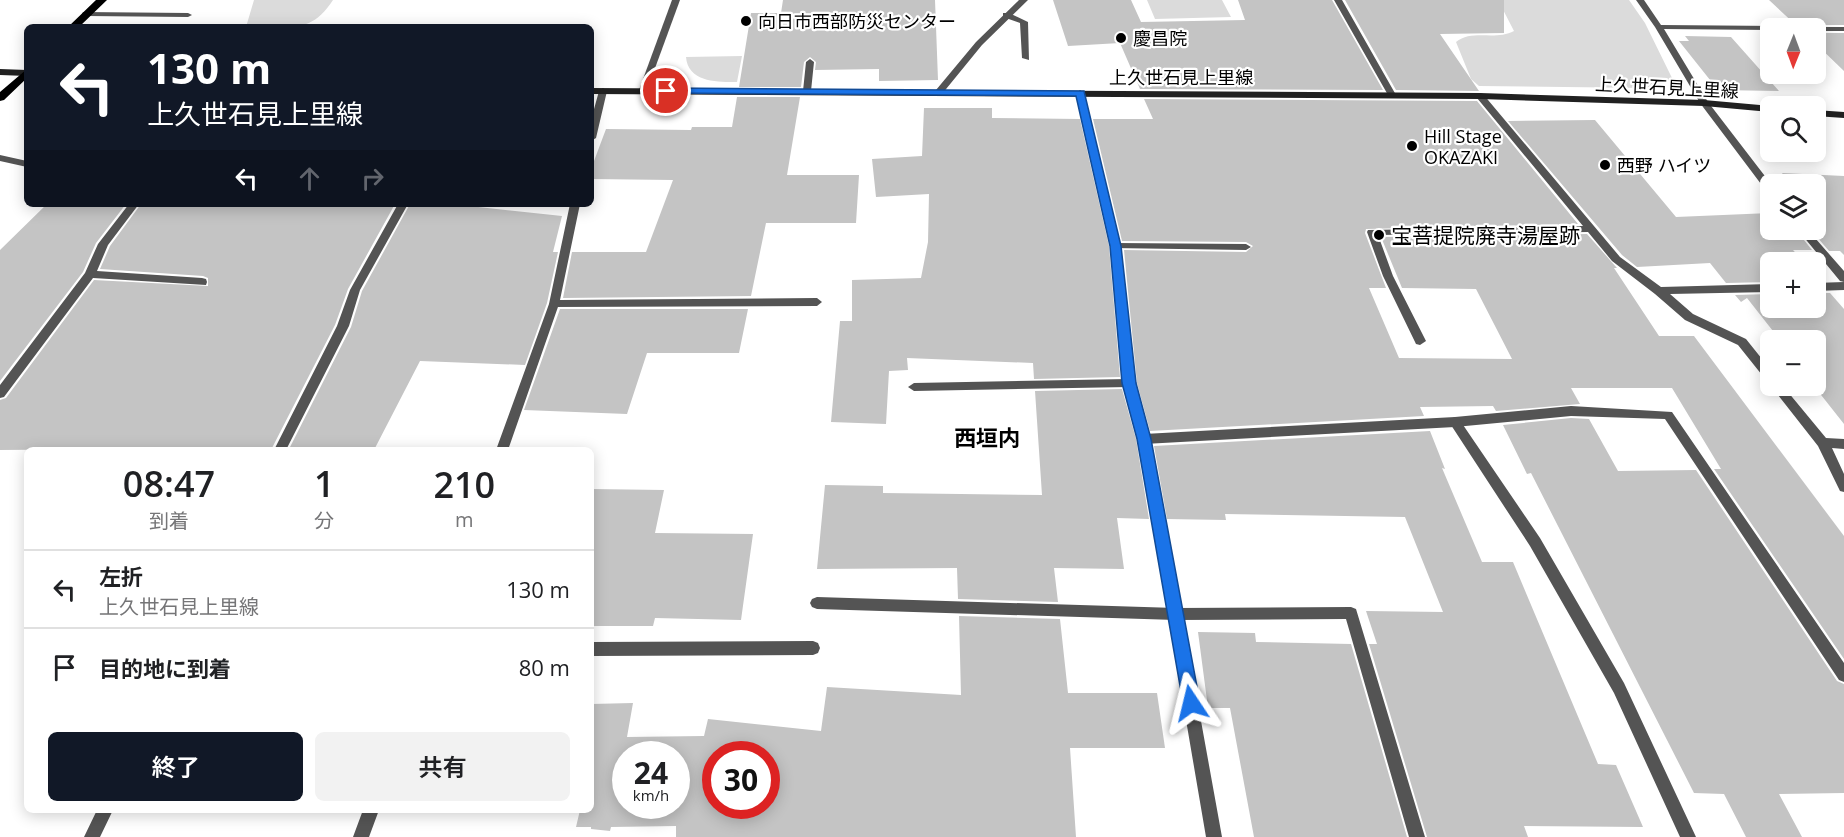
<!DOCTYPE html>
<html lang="ja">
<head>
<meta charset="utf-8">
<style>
  :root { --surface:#fff; --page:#f2f2f2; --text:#202124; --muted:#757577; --line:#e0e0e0; --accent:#111827 }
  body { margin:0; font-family:"Open Sans","Noto Sans JP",sans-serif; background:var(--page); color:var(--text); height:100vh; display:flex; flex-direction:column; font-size:22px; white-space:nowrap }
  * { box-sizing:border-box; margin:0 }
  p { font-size:20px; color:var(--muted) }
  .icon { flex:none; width:33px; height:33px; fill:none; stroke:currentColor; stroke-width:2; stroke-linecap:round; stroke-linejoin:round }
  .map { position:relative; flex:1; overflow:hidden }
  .drawer { position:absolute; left:24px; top:447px; width:570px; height:366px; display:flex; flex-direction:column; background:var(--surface); border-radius:9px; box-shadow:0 3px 15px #0003 }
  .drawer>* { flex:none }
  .hud { position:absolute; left:24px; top:24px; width:570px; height:183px; border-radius:9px; box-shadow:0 3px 15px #0003; background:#111827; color:#fff; overflow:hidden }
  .needle { width:39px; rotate:181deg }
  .tools { position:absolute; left:1760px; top:18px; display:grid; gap:12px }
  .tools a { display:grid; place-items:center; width:66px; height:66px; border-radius:9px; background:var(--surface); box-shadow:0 3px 15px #0003; font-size:30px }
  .speed { position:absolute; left:612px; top:741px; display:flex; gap:12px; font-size:30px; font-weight:700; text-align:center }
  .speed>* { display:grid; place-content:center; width:78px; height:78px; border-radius:50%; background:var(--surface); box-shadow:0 3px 15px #0003; line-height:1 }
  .speed small { font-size:15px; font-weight:400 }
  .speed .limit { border:9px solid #d22; background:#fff; color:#111 }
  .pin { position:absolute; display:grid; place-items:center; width:51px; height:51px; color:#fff; margin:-26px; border:3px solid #fff; border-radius:50%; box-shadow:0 2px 6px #0007 }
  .me { position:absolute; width:66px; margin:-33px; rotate:350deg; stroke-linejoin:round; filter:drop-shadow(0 0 4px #0008) }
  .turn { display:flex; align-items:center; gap:21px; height:126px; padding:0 24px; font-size:27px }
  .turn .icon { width:78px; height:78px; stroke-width:2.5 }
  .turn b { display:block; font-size:42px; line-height:51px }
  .lanes { display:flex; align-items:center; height:57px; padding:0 24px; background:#0003; justify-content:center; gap:30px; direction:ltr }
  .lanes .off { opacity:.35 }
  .eta { display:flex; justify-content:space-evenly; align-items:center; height:102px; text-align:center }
  .eta b { font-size:36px; font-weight:600; line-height:42px }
  .button { display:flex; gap:12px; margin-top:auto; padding:12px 24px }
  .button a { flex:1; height:69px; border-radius:9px; background:var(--accent); color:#fff; font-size:24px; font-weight:600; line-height:69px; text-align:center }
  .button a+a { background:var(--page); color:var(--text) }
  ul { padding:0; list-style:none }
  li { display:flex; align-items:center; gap:18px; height:78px; padding:0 24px; border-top:2px solid var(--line) }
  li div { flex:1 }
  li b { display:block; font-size:22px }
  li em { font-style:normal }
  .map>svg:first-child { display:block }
  .green { fill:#dbdbdb }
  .building { fill:#c4c4c4; fill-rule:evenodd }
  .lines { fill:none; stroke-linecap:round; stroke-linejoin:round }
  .service { fill:#545454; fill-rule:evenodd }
  .minor { fill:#545454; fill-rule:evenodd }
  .tertiary { fill:#545454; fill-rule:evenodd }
  .secondary { fill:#212121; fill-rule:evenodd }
  .primary { fill:#000; fill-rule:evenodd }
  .route { fill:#1a73e8; stroke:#114b97; stroke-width:1.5 }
  .poi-dot { fill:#000; stroke:#fff; stroke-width:2 }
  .labels { text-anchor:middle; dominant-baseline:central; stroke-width:4.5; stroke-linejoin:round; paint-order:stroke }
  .far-poi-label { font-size:18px; fill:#000; stroke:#fff; text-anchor:start }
  .far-street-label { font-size:18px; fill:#000; stroke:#fff }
  .poi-label { font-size:21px; fill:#000; stroke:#fff; text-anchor:start }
  .neighbourhood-label { font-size:22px; font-weight:bold; fill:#000; stroke:#fff }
</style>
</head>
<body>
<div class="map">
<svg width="1844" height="837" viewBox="0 0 1844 837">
  <rect width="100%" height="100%" fill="#fff"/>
  <path class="green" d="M 254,0 L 333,0 C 310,36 285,27 246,27 Z
    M 1147,0 L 1222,0 L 1231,17 L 1155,19 Z
    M 1498,0 L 1629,0 L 1645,23 L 1672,78 L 1665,83 L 1646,88 L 1479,86 L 1471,79 L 1456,42 C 1472,29 1496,41 1514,31 Z
    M 742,56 L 737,82 C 719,82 688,83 686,57 Z"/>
  <path class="building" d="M 783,0 L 935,0 L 938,80 L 879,81 L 879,69 L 815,70 L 816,62 L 810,57 L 804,62 L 801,87 L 739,87 L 751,13 L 781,13 Z
    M 1053,0 L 1131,0 L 1141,22 L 1245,20 L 1238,0 L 1332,0 L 1383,90 L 1140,89 L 1120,43 L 1068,46 Z
    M 1345,0 L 1504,0 L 1504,33 L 1440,34 L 1479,91 L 1396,90 Z
    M 1769,0 L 1844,0 L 1844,25 L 1815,25 L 1809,28 L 1799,28 Z
    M 1815,33 L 1844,33 L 1844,71 L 1815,43 Z
    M 1685,36 L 1731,37 L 1779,91 L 1718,90 L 1679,41 L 1689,41 Z
    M 737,97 L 800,97 L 787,175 L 859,175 L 856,223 L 766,223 L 751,296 L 563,298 L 572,252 L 646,252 L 673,180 L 591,179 L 591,169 L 606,129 L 691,130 L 692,127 L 732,127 Z
    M 1144,99 L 1477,101 L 1578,224 L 1366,229 L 1365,233 L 1386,288 L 1369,288 L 1399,358 L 1512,359 L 1476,289 L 1402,288 L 1381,237 L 1587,234 L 1617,268 L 1614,268 L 1659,336 L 1694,336 L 1844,536 L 1844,659 L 1714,469 L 1721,469 L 1672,388 L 1571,388 L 1580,404 L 1496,411 L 1493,406 L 1420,407 L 1424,416 L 1150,431 L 1137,383 L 1124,250 L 1246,252 L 1253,246 L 1246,242 L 1122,241 L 1093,119 L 1153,119 Z
    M 924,108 L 992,108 L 992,118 L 1080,119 L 1109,246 L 1120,377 L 1034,379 L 1033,363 L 907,358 L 908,370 L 889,371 L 886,424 L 831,422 L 840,321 L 852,321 L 852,280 L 921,278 L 928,242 L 929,194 L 876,197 L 872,159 L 922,156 Z
    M 1595,120 L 1676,217 L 1770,213 L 1770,230 L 1796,230 L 1812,250 L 1793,250 L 1804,262 L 1770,262 L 1770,282 L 1726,283 L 1710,263 L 1637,267 L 1622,255 L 1508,121 Z
    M 1782,173 L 1844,176 L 1844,255 L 1840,251 L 1829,251 L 1811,230 L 1815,230 L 1815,184 L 1790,184 Z
    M 47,204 L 126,204 L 96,243 L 83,272 L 0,381 L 0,250 Z
    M 141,204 L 395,204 L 348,289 L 335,325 L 272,448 L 0,450 L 0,400 L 6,398 L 94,280 L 208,286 L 208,278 L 203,276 L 100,269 L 110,246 Z
    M 410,204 L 451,204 L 562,216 L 553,252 L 558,252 L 547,303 L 525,365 L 420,361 L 374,450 L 289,449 L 351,327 L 362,291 Z
    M 1815,293 L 1830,293 L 1844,309 L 1844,424 L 1814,386 L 1815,340 L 1780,340 L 1747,298 L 1741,302 L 1735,295 L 1770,294 L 1770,308 L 1815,308 Z
    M 560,309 L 748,309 L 739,353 L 647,353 L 627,414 L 524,410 Z
    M 1122,389 L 1136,439 L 1149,519 L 1117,518 L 1124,569 L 1054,568 L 1058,602 L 958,599 L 957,568 L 817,569 L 825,485 L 883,486 L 883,493 L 1042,495 L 1035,391 Z
    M 1571,418 L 1589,419 L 1618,471 L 1696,470 L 1837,681 L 1844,684 L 1844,793 L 1779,794 L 1802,837 L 1746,837 L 1724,794 L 1694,793 L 1531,473 L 1527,474 L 1503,425 Z
    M 1430,431 L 1445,469 L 1442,468 L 1482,562 L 1513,562 L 1598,764 L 1616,765 L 1643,827 L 1524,826 L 1528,837 L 1427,837 L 1369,644 L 1377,644 L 1366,611 L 1443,612 L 1405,517 L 1225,514 L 1226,520 L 1167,519 L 1154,446 Z
    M 591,489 L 664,490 L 655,533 L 753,534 L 741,620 L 655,618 L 653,626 L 591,626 Z
    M 959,616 L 1060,619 L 1068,693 L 1157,693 L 1165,748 L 1070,748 L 1076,837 L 676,837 L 676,826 L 611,827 L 610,831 L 591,829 L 591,827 L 576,827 L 580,810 L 591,810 L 591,704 L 633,703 L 627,737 L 704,736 L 708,719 L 821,731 L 827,687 L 961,695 ZM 626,754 L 676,754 L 676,806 L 626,806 ZM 716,754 L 766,754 L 766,806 L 716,806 Z
    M 1198,632 L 1255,633 L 1256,642 L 1351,644 L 1407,837 L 1254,837 L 1230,708 L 1208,708 Z"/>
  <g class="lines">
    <path class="service" d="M 1003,13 L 1009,13 L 1028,22 L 1029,60 L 1022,58 L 1020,23 L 1003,17 Z
      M 810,59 L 814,62 L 811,91 L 807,94 L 803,91 L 806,62 Z
      M 0,155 L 27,161 L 27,167 L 0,161 Z
      M 129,204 L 139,204 L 108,245 L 97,271 L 202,278 L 206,279 L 207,282 L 206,285 L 93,278 L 4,397 L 0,398 L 0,385 L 85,273 L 98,244 Z
      M 398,204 L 408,204 L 360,290 L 349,326 L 286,450 L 274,450 L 337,326 L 350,290 Z
      M 1116,243 L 1246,244 L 1251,247 L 1246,250 L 1112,248 L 1111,246 L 1112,244 Z
      M 554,300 L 559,304 L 508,450 L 496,450 L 549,304 Z
      M 1129,379 L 1135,383 L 1129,387 L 914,391 L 908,387 L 914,383 Z
      M 1571,406 L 1672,412 L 1844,663 L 1844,682 L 1839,680 L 1665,419 L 1571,416 L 1455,427 L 1144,444 L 1140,442 L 1138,439 L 1140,436 L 1144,434 L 1455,417 Z
      M 817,597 L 1176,608 L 1351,607 L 1356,609 L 1425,837 L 1409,837 L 1346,619 L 1176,620 L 817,609 L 812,607 L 810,603 L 812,599 Z
      M 813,641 L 818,643 L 820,648 L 818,653 L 813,655 L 591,656 L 591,642 Z
      M 97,810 L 113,810 L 100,837 L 84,837 Z
      M 363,810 L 379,810 L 369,837 L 353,837 Z"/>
    <path class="minor" d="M 1019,0 L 1028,0 L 982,45 L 942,94 L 936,94 L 936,90 L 976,42 Z
      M 1334,0 L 1342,0 L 1396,95 L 1395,97 L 1388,95 Z
      M 1636,0 L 1644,0 L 1661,25 L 1778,26 L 1779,28 L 1770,28 L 1770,30 L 1664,29 L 1708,102 L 1771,184 L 1770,193 L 1767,192 L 1700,103 L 1655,27 Z
      M 83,12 L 188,13 L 192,15 L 188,17 L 86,16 L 82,14 Z
      M 1815,27 L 1844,27 L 1844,31 L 1815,31 L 1815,28 L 1811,28 Z
      M 603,88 L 607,91 L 596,138 L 591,141 L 591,120 L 599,91 Z
      M 1080,90 L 1084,93 L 1121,246 L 1135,383 L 1150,439 L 1222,837 L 1206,837 L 1138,439 L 1123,383 L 1111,246 L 1076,93 Z
      M 1480,93 L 1483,94 L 1620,257 L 1661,287 L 1770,284 L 1770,292 L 1670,294 L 1693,314 L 1746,339 L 1770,369 L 1770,381 L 1766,380 L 1738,345 L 1685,320 L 1655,294 L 1612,261 L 1588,232 L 1378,235 L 1393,276 L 1426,341 L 1420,345 L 1416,344 L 1383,276 L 1367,232 L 1368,230 L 1583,226 L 1477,98 L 1477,94 Z
      M 570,204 L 580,204 L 560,300 L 817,298 L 822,302 L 817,306 L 550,307 L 549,304 Z
      M 1798,230 L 1808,230 L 1844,271 L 1844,282 L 1840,281 Z
      M 1844,282 L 1844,290 L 1815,291 L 1815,283 Z
      M 1771,386 L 1783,386 L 1826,438 L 1844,439 L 1844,449 L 1832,448 L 1844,474 L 1844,492 L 1840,491 L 1818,446 Z
      M 1455,417 L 1459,419 L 1540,538 L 1624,683 L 1696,837 L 1680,837 L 1614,693 L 1530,546 L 1451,425 L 1449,422 L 1451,419 Z"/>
    <path class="tertiary" d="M 672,0 L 680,0 L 647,90 L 640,92 L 639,90 Z"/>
    <path class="secondary" d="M 0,69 L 27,70 L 27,76 L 0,75 Z
      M 591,88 L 1480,93 L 1704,100 L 1771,106 L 1770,112 L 1704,106 L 1480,99 L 591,94 Z
      M 1815,110 L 1844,112 L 1844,118 L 1815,116 Z"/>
    <path class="primary" d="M 96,0 L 107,0 L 79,27 L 68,27 Z
      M 27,69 L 27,78 L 4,100 L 0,101 L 0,92 Z"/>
  </g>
  <path class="route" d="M 666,88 L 1084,91 L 1121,246 L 1136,383 L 1151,439 L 1200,703 L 1197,709 L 1191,711 L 1185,709 L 1183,703 L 1137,439 L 1122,383 L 1110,246 L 1076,96 L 663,93 L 663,89 Z"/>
  <g class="poi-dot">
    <circle cx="746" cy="21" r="6"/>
    <circle cx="1121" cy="38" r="6"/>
    <circle cx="1412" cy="146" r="6"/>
    <circle cx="1605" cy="165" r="6"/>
    <circle cx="1379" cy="235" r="6"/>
  </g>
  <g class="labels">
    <g class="far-poi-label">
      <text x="758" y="21">向日市西部防災センター</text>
      <text x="1133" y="38">慶昌院</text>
      <text x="1424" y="136">Hill Stage<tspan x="1424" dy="21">OKAZAKI</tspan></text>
      <text x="1617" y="165">西野 ハイツ</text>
    </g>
    <g class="far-street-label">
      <text x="1181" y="77">上久世石見上里線</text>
      <text transform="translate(1667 87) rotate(3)">上久世石見上里線</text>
    </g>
    <g class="poi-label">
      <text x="1391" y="235">宝菩提院廃寺湯屋跡</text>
    </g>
    <g class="neighbourhood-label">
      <text x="987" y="437">西垣内</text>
    </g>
  </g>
</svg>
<div class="tools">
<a><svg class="needle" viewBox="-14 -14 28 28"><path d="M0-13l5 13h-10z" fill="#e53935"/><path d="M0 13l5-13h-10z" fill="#757577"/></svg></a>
<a><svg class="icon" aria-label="search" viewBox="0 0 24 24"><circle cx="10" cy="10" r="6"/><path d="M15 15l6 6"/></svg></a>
<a><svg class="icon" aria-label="layers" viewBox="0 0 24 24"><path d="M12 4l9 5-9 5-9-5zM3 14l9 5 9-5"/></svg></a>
<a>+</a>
<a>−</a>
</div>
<div class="speed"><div>24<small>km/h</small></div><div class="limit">30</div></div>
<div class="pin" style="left:666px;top:91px;background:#d93025"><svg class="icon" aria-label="arrive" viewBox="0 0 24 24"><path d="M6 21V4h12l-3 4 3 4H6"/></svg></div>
<svg class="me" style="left:1191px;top:703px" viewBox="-20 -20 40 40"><path d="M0-17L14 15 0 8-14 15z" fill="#1a73e8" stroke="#fff" stroke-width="4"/></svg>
<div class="hud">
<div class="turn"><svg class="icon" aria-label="left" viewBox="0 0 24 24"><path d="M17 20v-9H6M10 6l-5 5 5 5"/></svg><div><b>130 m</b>上久世石見上里線</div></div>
<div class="lanes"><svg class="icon" aria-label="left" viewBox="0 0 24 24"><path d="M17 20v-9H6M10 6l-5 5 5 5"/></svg><svg class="icon off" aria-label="ahead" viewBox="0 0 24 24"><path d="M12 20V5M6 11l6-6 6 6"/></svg><svg class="icon off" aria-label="right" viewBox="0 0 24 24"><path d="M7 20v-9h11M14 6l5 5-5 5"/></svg></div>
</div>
<section class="drawer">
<div class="eta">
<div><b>08:47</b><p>到着</p></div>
<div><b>1</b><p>分</p></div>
<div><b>210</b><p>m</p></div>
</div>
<ul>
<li><svg class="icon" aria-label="left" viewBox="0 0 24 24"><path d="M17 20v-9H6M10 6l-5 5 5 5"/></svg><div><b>左折</b><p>上久世石見上里線</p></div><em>130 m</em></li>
<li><svg class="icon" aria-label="arrive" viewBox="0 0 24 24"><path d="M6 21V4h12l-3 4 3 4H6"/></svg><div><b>目的地に到着</b></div><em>80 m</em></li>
</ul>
<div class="button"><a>終了</a><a>共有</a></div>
</section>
</div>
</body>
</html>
